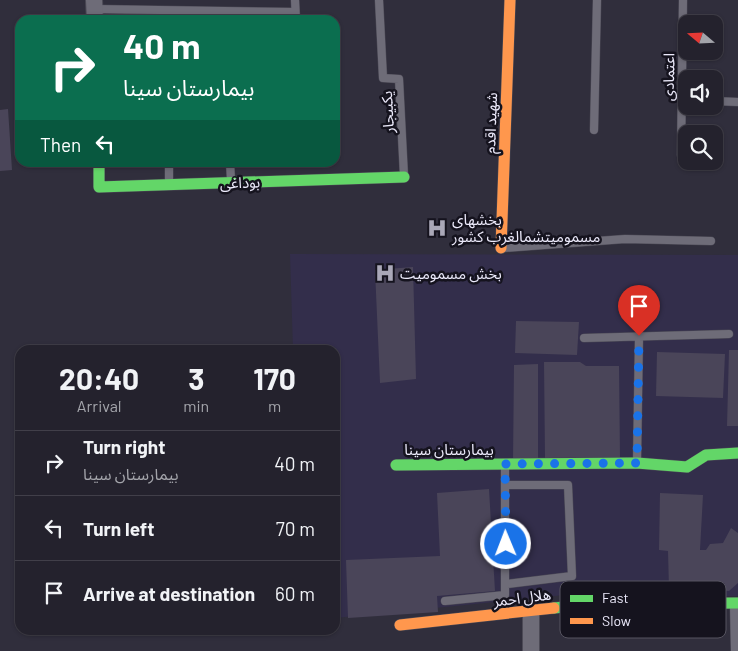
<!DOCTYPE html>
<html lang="en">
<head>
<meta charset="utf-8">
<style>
  :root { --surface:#24222d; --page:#302f39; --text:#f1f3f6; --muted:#a3a4aa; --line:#413f49 }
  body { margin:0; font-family:Barlow,"Noto Sans Arabic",sans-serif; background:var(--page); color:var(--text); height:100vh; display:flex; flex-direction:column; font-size:19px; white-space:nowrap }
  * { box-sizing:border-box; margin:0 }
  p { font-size:16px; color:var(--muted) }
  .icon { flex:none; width:28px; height:28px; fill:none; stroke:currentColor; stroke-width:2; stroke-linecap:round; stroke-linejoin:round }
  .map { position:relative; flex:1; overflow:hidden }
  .drawer { position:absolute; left:15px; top:345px; width:325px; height:290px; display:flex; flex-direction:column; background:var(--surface); border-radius:15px; box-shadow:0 1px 4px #0004,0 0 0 1px var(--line) }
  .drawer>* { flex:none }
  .banner { position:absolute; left:15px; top:15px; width:325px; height:152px; border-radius:15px; box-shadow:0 1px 4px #0004,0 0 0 1px var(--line); background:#0b6e4f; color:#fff; overflow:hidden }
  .needle { width:32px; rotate:289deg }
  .tools { position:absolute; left:678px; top:15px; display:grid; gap:10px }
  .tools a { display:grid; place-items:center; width:45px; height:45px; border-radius:10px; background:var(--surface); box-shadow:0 1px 4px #0004,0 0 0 1px var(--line); font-size:25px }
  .pin { position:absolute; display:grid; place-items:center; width:42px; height:42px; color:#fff; margin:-51px -21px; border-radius:50% 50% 50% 0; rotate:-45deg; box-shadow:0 0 5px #0007 }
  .pin .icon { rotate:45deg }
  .me { position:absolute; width:55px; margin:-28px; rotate:359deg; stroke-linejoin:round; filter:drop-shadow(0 0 4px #0008) }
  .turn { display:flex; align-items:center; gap:18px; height:105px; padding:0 25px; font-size:22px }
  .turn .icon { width:65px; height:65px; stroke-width:2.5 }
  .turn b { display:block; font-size:35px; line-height:42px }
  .then { display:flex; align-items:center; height:48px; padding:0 25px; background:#0003; gap:10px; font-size:19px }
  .eta { display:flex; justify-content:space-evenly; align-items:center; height:85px; text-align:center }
  .eta b { font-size:30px; font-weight:700; line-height:35px }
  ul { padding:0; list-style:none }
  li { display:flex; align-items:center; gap:15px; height:65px; padding:0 25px; border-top:1px solid var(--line) }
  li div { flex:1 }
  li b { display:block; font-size:19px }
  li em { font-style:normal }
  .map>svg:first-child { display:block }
  .built { fill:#332e4b }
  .building { fill:#4a4559 }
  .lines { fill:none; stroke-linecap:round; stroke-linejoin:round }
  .lane-casing { stroke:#4c4a56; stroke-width:9 }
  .street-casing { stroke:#4c4a56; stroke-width:18 }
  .fast-casing { stroke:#4c4a56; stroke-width:12 }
  .slow-casing { stroke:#4c4a56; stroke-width:12 }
  .lane { stroke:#6e6c78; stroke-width:8 }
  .street { stroke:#6e6c78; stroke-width:16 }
  .fast { stroke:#63d668; stroke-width:11 }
  .slow { stroke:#ff974d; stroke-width:11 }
  .route { stroke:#1a73e8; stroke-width:9; stroke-dasharray:0 16.2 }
  .labels { text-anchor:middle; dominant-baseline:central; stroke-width:5; stroke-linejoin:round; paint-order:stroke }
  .street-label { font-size:15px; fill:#eceafb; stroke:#15131e }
  .poi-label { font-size:15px; fill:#eceafb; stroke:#15131e; text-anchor:start }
  .key { fill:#15131e; stroke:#565460; stroke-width:1 }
  .key-label { font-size:14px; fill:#eceafb }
</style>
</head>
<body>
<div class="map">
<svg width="738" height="651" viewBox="0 0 738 651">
  <rect width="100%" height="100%" fill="#302e3c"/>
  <path class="built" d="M 290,254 L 738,255 L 738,596 L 655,597 L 594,592 L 335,618 L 335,350 L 293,350 Z"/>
  <path class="building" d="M 8,109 L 12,170 L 0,171 L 0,110 Z
    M 413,267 L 416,379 L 380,383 L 375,270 Z
    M 516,321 L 579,322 L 577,355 L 515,353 Z
    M 729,350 L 738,350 L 738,426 L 727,426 Z
    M 657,352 L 725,354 L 723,398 L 656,396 Z
    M 544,362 L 580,362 L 586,366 L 619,366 L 620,457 L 545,458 Z
    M 538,364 L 538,463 L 513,462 L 514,365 Z
    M 489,489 L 495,591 L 437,596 L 438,612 L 348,618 L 346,560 L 440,556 L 437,493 Z
    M 660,493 L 703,495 L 700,550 L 706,550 L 710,544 L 723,543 L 731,528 L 738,533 L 738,583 L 729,591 L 669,589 L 668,551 L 659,550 Z"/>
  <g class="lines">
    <defs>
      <path id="lane" d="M 295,0 L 296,20
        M 379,0 L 383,78 L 399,79 L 404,176
        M 94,9 L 295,12
        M 714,101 L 738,102
        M 594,130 L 597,0
        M 681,155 L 683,0
        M 230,162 L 231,180
        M 169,182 L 169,162
        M 503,248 L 625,239 L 711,241
        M 584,338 L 729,334
        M 637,462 L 639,337
        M 505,485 L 568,485 L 572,576 L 507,584
        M 445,601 L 505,595 L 505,466
        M 734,606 L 735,651"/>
      <path id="street" d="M 94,0 L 95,20
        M 531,612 L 531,651"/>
      <path id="fast" d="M 99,162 L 99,187 L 404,177
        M 396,465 L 637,463 L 687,467 L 706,455 L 738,453
        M 554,608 L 593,604 L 738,603"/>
      <path id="slow" d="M 501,248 L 510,0
        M 400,625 L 554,608"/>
    </defs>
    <use href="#lane" class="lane-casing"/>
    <use href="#street" class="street-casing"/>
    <use href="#fast" class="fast-casing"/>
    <use href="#slow" class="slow-casing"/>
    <use href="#lane" class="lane"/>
    <use href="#street" class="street"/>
    <use href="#fast" class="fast"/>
    <use href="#slow" class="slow"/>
  </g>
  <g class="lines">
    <path class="route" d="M 506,544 L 505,464 L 637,463 L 639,336"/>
  </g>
  <defs>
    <symbol id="hospital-bare" viewBox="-9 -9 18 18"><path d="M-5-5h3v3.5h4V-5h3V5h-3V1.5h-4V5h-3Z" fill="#aaa8b8" stroke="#15131e" stroke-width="2.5" paint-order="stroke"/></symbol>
  </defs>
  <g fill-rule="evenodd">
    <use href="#hospital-bare" x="423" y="214" width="28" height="28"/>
    <use href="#hospital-bare" x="371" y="259" width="28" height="28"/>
  </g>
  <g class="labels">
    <g class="street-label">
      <text transform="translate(668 77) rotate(-89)">اعتمادی</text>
      <text transform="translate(387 112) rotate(-93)">یکبیجار</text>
      <text transform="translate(490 123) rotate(-88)">شهید اقدم</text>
      <text transform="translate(240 182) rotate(-2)">بوداغی</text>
      <text x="449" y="449">بیمارستان سینا</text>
      <text transform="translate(522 597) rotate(-7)">هلال احمر</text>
    </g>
    <g class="poi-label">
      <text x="452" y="219">بخشهای<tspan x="452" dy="17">مسمومیتشمالغرب کشور</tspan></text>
      <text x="400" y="273">بخش مسمومیت</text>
    </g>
  </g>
  <rect x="560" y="581" width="166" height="57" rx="8" class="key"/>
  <rect x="570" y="595" width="23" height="7" fill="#63d668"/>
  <rect x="570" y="618" width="23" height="6" fill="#ff974d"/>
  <g class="key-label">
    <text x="602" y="603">Fast</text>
    <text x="602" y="626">Slow</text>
  </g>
</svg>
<div class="tools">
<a><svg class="needle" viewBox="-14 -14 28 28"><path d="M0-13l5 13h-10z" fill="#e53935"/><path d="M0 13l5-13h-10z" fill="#a3a4aa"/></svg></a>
<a><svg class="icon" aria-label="sound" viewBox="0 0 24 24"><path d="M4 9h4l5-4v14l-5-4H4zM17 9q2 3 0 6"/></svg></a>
<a><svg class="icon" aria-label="search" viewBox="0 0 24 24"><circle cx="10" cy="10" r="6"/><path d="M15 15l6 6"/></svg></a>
</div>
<div class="pin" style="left:639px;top:336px;background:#d93025"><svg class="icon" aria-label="arrive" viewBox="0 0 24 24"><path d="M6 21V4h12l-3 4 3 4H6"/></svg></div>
<svg class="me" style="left:506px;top:544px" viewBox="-20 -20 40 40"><circle r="17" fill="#1a73e8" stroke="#fff" stroke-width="3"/><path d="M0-11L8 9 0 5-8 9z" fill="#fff"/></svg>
<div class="banner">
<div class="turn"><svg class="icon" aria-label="right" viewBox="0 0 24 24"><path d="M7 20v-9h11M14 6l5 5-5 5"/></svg><div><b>40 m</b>بیمارستان سینا</div></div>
<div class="then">Then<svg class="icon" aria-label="left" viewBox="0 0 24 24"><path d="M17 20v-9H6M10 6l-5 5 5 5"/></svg></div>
</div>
<section class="drawer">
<div class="eta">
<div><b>20:40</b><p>Arrival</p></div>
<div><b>3</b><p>min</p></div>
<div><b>170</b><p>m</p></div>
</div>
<ul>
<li><svg class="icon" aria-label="right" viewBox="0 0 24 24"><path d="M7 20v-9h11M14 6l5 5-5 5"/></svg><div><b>Turn right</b><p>بیمارستان سینا</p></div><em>40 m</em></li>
<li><svg class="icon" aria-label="left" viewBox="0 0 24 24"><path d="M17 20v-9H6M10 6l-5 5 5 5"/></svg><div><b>Turn left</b></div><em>70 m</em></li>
<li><svg class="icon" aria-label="arrive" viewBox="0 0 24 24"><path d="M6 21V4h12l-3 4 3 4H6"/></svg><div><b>Arrive at destination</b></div><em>60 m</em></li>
</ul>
</section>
</div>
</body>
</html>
